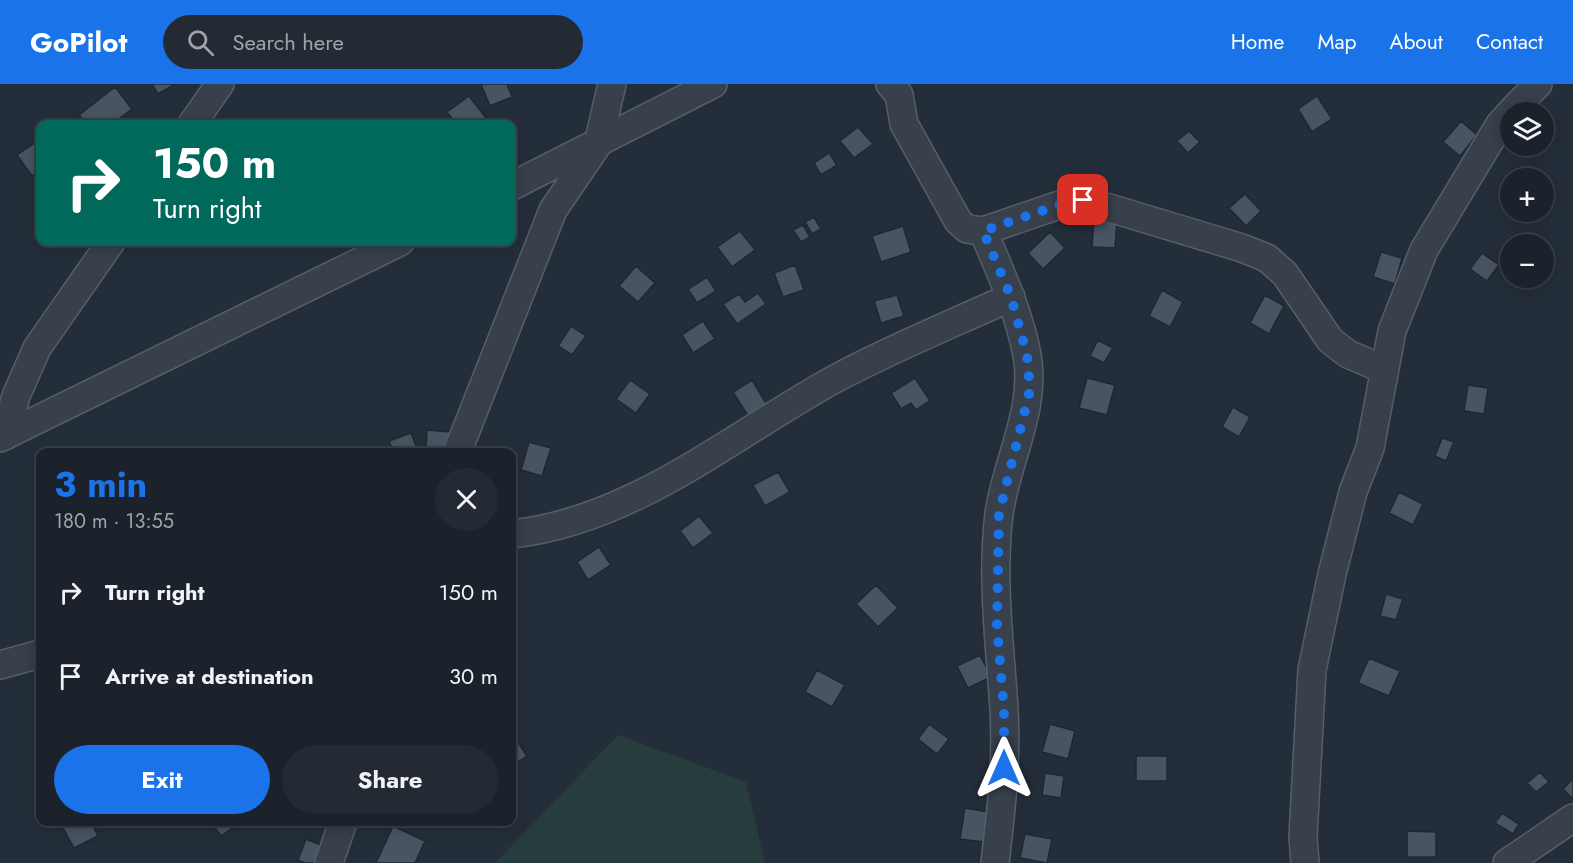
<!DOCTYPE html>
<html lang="en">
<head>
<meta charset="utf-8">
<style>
  :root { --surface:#1b222c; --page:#242a34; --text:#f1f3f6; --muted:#a0a4a9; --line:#393f48; --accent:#1a73e8 }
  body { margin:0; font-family:Jost,sans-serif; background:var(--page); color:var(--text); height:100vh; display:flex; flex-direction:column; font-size:22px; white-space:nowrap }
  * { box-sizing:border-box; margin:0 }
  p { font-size:20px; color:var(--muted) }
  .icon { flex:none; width:33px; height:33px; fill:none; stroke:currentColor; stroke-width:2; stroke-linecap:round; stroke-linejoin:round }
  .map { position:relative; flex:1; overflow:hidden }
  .details { position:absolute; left:36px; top:364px; width:480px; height:378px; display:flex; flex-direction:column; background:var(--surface); border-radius:12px; box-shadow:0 3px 15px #0003,0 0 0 2px var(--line) }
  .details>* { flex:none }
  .banner { position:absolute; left:36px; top:36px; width:480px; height:126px; border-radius:12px; box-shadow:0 3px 15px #0003,0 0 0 2px var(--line); background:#00695c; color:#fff; overflow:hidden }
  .controls { position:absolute; left:1500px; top:18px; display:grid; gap:12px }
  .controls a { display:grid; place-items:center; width:54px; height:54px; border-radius:50%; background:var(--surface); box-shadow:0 3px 15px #0003,0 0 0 2px var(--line); font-size:30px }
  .pin { position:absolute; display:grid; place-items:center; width:51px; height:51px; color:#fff; margin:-26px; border-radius:12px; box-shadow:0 3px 9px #0006 }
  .me { position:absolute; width:66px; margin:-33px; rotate:0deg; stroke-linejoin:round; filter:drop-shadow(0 0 4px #0008) }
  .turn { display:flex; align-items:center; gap:21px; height:126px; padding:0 18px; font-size:27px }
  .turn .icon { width:78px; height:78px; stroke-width:2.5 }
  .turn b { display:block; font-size:42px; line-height:51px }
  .round { display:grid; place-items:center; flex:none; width:63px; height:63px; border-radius:32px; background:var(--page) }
  .overview { display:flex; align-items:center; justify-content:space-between; height:102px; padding:0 18px }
  h1 { font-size:36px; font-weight:700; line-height:45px; color:var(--accent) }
  .cta { display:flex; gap:12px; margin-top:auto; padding:12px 18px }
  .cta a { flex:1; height:69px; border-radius:36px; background:var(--accent); color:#fff; font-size:24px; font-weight:700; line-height:69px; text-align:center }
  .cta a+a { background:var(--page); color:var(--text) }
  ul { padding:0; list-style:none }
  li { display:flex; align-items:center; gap:18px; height:84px; padding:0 18px }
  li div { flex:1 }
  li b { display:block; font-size:22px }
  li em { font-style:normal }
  header { display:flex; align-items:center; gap:36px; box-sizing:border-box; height:84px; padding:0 30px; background:var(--accent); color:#fff }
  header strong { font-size:28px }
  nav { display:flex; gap:33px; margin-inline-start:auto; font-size:21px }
  .search { width:420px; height:54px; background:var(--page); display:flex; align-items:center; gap:15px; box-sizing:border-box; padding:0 21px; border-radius:33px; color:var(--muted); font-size:22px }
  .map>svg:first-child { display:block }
  .green { fill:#273c3d }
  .building { fill:#485461; stroke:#1f2732; stroke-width:1.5 }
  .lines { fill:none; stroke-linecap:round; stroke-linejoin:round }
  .minor-casing { stroke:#565e69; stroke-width:30 }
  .minor { stroke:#37404b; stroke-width:27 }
  .route { stroke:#1a73e8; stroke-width:10; stroke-dasharray:0 18 }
</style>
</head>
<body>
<header>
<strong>GoPilot</strong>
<div class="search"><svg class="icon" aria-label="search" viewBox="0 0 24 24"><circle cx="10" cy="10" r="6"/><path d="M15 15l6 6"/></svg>Search here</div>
<nav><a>Home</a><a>Map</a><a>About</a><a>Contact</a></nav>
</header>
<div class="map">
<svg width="1573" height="779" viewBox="0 0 1573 779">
  <rect width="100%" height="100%" fill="#242e3a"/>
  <path class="green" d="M 618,651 L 746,698 L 765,779 L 495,779 Z"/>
  <path class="building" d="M 152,0 L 175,0 L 158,10 Z
    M 481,0 L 507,0 L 512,13 L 490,22 Z
    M 115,3 L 132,25 L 112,40 L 87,40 L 79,31 Z
    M 469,12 L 486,34 L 477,40 L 456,40 L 447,28 Z
    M 1317,12 L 1332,35 L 1312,48 L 1298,25 Z
    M 1461,37 L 1477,51 L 1460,72 L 1443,58 Z
    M 858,43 L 873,60 L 854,74 L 840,57 Z
    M 1189,47 L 1200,58 L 1188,69 L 1177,57 Z
    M 39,56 L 40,85 L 32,92 L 17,71 Z
    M 829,69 L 837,81 L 821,91 L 814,79 Z
    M 1245,110 L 1261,127 L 1246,142 L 1229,124 Z
    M 814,133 L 821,145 L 812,150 L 805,138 Z
    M 1094,136 L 1117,137 L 1115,164 L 1092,163 Z
    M 803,141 L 810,153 L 801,158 L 793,146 Z
    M 903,142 L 911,168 L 881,178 L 872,152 Z
    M 740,147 L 755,166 L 732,183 L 717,163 Z
    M 1050,148 L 1065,164 L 1043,185 L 1028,169 Z
    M 1381,168 L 1402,174 L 1395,200 L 1373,193 Z
    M 1482,169 L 1499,181 L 1487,197 L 1470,185 Z
    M 795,181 L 804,206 L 783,213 L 774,189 Z
    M 636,182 L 655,199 L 638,218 L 619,202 Z
    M 707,193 L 716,207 L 697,219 L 688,205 Z
    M 1162,206 L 1183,218 L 1170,243 L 1149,232 Z
    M 758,209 L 766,220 L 737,240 L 723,220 L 739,210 L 745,218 Z
    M 897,211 L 904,232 L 881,239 L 874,217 Z
    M 1265,211 L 1284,222 L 1269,250 L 1250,239 Z
    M 703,237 L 715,255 L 693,269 L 682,251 Z
    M 571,242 L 586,252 L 572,271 L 558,262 Z
    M 1098,256 L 1113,264 L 1104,279 L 1090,272 Z
    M 915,294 L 930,317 L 916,326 L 911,319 L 901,325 L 891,309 Z
    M 1087,294 L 1115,301 L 1107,331 L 1079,324 Z
    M 630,296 L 650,310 L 636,329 L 616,315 Z
    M 752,296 L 767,321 L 748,332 L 733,308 Z
    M 1468,301 L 1488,304 L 1484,330 L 1464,327 Z
    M 1233,323 L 1250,333 L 1239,353 L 1222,343 Z
    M 427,346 L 451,348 L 450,368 L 426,366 Z
    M 411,349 L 419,369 L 394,369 L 389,357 Z
    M 1442,354 L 1454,358 L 1446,377 L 1435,372 Z
    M 529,358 L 551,364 L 542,392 L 521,386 Z
    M 778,388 L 790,408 L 765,422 L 753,401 Z
    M 1399,408 L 1423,420 L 1413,441 L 1389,429 Z
    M 699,432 L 713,449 L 693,464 L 680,447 Z
    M 599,463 L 611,481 L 588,496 L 577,478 Z
    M 876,501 L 898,524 L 878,543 L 856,520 Z
    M 1386,510 L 1403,515 L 1396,536 L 1380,532 Z
    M 980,571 L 991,593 L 968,604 L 957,582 Z
    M 1369,574 L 1400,587 L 1389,612 L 1358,599 Z
    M 817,586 L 845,601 L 832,623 L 805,608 Z
    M 929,640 L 949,655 L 937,670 L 918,655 Z
    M 1050,640 L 1075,647 L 1068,675 L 1042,668 Z
    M 515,654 L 527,672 L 512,682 L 512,656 Z
    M 1136,672 L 1167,672 L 1167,697 L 1136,697 Z
    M 1540,688 L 1549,698 L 1536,708 L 1527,699 Z
    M 1045,689 L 1064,692 L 1061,714 L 1042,711 Z
    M 1573,695 L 1573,715 L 1563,705 Z
    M 965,724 L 988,728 L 984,758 L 960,755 Z
    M 1502,729 L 1519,740 L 1513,750 L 1495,739 Z
    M 75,738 L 91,738 L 98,752 L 74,764 L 63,744 Z
    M 211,738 L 240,738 L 221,752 Z
    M 393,742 L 425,757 L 415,779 L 376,779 Z
    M 1407,747 L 1436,748 L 1436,773 L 1407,773 Z
    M 1025,750 L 1052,755 L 1047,779 L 1020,774 Z
    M 306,755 L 328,764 L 321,779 L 305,779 L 298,776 Z"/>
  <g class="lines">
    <defs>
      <path id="minor" d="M 890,0 L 899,11 L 904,40 L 958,137 L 967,145 L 983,147 L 1068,118 L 1083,116 L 1242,164 L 1267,174 L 1285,190 L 1330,256 L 1348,270 L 1383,285
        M 1511,28 L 1538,0
        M 192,40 L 220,0
        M 512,102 L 713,0
        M 983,147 C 1000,187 1019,228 1027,271 C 1037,325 1006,378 999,430 C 991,495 1000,561 1004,625 C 1007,677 1001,728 995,779
        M 5,352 L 16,312 L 37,264 L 111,158
        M 0,354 L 400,158
        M 457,369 L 553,126 L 598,60 L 612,0
        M 512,450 C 632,437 730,353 833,296 C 890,265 952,240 1011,213
        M 0,581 L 40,570
        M 329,779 L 343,738
        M 1305,779 L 1303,753 L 1312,586 L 1332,490 L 1353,408 L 1370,364 L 1392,247 L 1424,166 L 1500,40 L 1510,29
        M 1507,779 L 1573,734"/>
    </defs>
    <use href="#minor" class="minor-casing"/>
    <use href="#minor" class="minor"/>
  </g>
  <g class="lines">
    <path class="route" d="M 1004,684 L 1004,627 L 997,542 L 999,430 L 1030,306 L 1027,271 L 1011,213 L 983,147 L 1068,118 L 1083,116"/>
  </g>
</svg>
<div class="controls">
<a><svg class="icon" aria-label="layers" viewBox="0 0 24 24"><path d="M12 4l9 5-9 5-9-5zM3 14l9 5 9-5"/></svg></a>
<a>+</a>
<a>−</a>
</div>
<div class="pin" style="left:1083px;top:116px;background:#d93025"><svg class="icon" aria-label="arrive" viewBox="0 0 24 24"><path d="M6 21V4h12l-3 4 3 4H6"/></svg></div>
<svg class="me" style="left:1004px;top:684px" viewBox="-20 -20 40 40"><path d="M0-17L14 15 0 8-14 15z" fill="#1a73e8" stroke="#fff" stroke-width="4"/></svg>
<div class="banner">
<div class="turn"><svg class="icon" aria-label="right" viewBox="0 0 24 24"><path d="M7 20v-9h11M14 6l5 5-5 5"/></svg><div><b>150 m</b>Turn right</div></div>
</div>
<section class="details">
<div class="overview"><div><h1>3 min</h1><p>180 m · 13:55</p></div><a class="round"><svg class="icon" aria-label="close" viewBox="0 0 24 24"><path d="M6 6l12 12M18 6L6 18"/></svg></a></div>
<ul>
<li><svg class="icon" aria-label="right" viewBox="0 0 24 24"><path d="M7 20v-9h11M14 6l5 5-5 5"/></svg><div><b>Turn right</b></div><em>150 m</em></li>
<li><svg class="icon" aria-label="arrive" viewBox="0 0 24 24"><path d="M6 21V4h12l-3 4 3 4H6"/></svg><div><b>Arrive at destination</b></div><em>30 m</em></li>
</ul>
<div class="cta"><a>Exit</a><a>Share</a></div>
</section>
</div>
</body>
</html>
